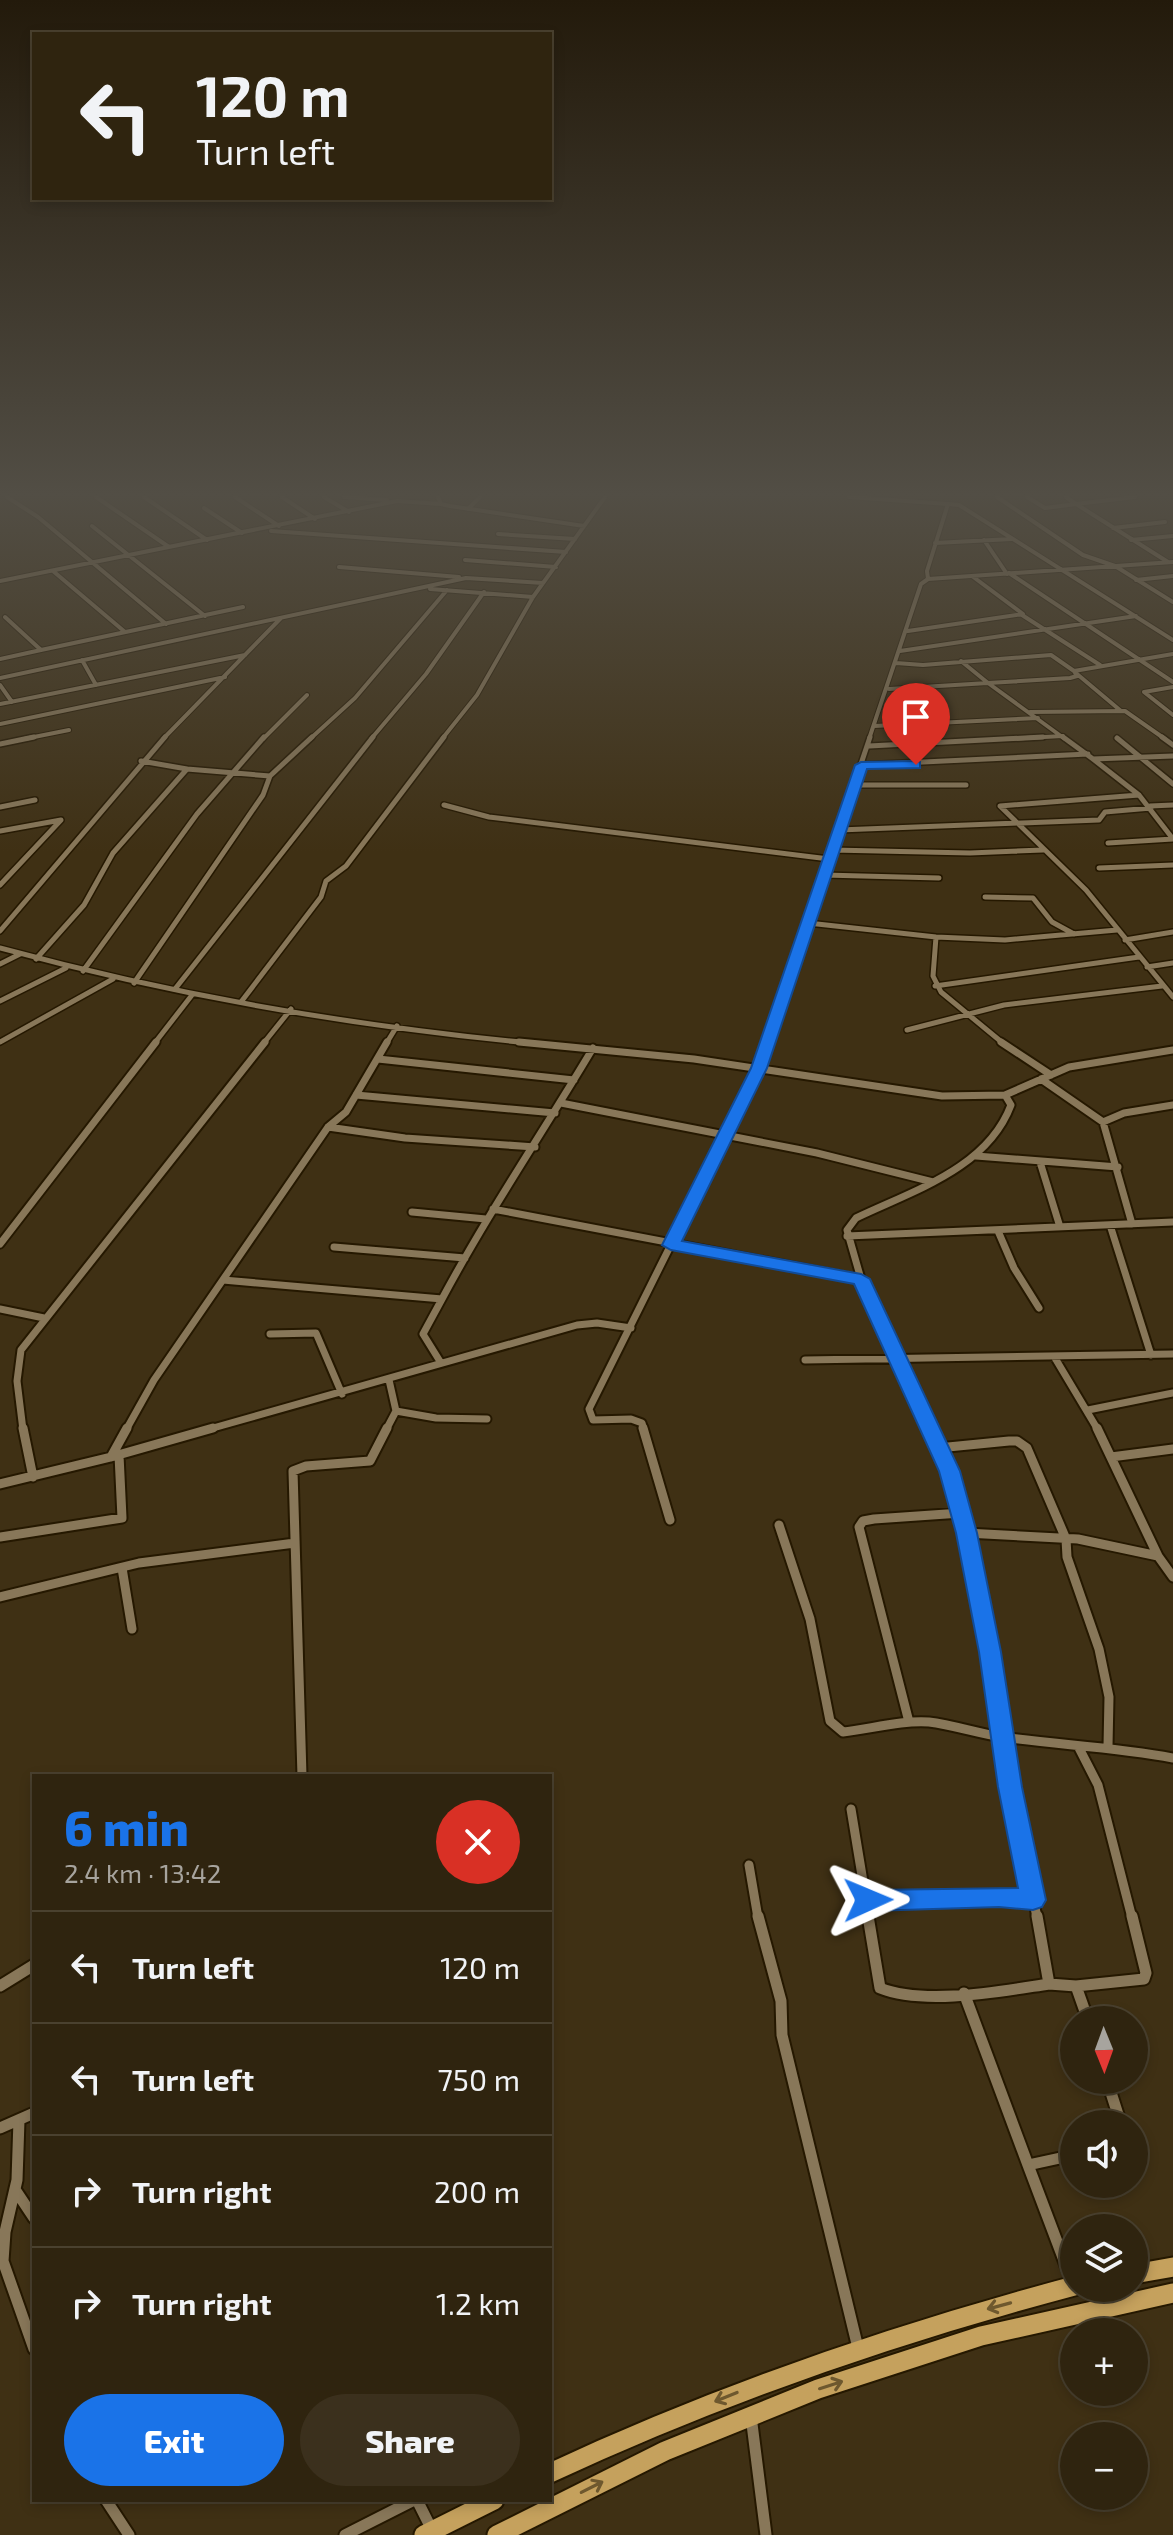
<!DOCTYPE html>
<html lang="en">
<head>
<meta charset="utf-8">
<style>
  :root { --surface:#2f240f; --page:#3b301d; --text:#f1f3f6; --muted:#a7a49e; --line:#4a412f; --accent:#1a73e8 }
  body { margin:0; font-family:"Exo 2",sans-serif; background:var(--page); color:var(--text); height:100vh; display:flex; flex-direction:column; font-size:30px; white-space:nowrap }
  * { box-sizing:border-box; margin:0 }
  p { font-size:26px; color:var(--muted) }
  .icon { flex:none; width:44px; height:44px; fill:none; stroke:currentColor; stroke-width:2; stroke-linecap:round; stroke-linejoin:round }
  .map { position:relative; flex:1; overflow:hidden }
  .panel { position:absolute; left:32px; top:1774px; width:520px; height:728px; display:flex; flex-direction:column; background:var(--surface); border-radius:0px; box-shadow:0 4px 12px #0003,0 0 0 2px var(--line) }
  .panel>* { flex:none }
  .top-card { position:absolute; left:32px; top:32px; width:520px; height:168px; border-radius:0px; box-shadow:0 4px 12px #0003,0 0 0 2px var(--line); background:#2f240f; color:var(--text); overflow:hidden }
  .needle { width:52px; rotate:179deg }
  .controls { position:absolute; left:1060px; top:2006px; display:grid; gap:16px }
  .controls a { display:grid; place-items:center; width:88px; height:88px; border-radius:50%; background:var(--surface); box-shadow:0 4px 12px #0003,0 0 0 2px var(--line); font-size:40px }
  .pin { position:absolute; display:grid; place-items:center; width:68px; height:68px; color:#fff; margin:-82px -34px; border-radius:50% 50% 50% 0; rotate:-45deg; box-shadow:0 0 8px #0007 }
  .pin .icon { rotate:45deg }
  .me { position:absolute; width:88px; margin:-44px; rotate:89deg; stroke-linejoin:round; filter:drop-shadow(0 0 6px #0008) }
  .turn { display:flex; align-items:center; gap:28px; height:168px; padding:0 32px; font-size:36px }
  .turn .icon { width:104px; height:104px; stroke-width:2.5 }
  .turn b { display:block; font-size:56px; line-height:68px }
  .round { display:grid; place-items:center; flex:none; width:84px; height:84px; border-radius:42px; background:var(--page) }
  .headline { display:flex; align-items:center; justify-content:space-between; height:136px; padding:0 32px }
  h1 { font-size:48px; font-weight:800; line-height:60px; color:var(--accent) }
  .button { display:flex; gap:16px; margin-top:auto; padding:16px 32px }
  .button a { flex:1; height:92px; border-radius:48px; background:var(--accent); color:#fff; font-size:32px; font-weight:800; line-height:92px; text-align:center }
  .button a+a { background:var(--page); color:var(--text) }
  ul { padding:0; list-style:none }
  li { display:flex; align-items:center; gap:24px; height:112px; padding:0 32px; border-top:2px solid var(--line) }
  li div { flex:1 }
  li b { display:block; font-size:30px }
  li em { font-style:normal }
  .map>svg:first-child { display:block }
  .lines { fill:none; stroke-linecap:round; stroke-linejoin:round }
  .street-far4-casing { stroke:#251800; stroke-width:6 }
  .street-far3-casing { stroke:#251800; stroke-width:8 }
  .street-far2-casing { stroke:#251800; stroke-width:11 }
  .street-far1-casing { stroke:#251800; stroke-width:13 }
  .street-casing { stroke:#251800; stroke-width:15 }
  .highway-casing { stroke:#251800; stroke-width:23 }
  .street-far4 { stroke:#887759; stroke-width:4 }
  .street-far3 { stroke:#887759; stroke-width:5 }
  .street-far2 { stroke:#887759; stroke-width:7 }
  .street-far1 { stroke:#887759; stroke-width:9 }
  .street { stroke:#887759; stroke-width:11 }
  .highway { stroke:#c5a15d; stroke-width:19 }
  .oneway { stroke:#6e582e }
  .route { fill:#1a73e8; stroke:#114b97; stroke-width:2 }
</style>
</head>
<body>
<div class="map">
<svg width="1173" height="2535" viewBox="0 0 1173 2535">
  <rect width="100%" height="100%" fill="#3f3014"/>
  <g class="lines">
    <defs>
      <path id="street-far4" d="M 7,497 L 38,517 L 166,624
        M 96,497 L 169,547
        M 144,497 L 207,540
        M 235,497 L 279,526
        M 282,497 L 315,519
        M 324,497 L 349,512
        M 344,497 L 387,500
        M 438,497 L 441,504 L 450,506 L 584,526
        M 849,497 L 948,504
        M 997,497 L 1083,555 L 1115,566 L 1173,602
        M 1027,497 L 1045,508 L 1076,504 L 1066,497
        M 1135,497 L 1076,504 L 1168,562
        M 204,508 L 242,533
        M 468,509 L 480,497
        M 92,526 L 205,616
        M 1113,528 L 1165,522
        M 271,531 L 566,552
        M 498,534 L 575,539
        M 984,540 L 1007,574
        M 1131,540 L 1173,536
        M 935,543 L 1012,539
        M 465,560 L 556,567
        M 339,567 L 459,577
        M 53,571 L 125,632
        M 1009,573 L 1173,682
        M 928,579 L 927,571 L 948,504 L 959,505 L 1173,640
        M 1136,580 L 1173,576
        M 0,581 L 397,501 L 441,504
        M 430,589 L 533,597
        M 1022,615 L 1100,665
        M 5,617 L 41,650 L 243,607
        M 908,631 L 1023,614 L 972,576
        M 900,651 L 1136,616
        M 0,659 L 41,650
        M 82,660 L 96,685
        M 961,661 L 988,683 L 1070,678 L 1077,676 L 1074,671 L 1173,654
        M 896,663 L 923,665 L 1051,655 L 1074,671
        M 1077,674 L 1121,711
        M 0,678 L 466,578 L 543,583
        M 0,685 L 12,702
        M 1173,687 L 1144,692 L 1173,715
        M 889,689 L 988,683 L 1065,739
        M 0,704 L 245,655
        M 1030,712 L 1125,711 L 1165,739
        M 0,724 L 225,677
        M 874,726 L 1038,718
        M 24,739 L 69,730
        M 163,739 L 281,618
        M 263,739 L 307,695
        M 310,739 L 355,698 L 447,590
        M 371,739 L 426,674 L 484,592
        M 442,739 L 477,695 L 533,597 L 605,497
        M 869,739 L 921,584 L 928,579 L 1173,562
        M 1004,739 L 1063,736"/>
      <path id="street-far3" d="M 1063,737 L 1093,759 L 1173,756
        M 1162,737 L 1173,745
        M 1117,738 L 1173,784
        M 0,744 L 34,737
        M 869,746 L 1043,737
        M 1093,759 L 1139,795 L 1173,839
        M 861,765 L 1088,754
        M 270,776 L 312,737
        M 854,785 L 966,785
        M 1139,795 L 1000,806 L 1086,890 L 1173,997
        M 444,805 L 489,817 L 829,859
        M 1150,806 L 1173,805
        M 0,807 L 35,800
        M 839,830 L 1099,820 L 1105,812 L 1151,808
        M 0,831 L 61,820 L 0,885
        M 1108,843 L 1173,839
        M 832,850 L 970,853 L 1043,850
        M 1099,868 L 1173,865
        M 824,875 L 939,878
        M 985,897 L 1033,898 L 1052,922 L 1074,934
        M 808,923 L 936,937 L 1005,940 L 1117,930
        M 0,931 L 165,737
        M 936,937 L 933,976 L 941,992 L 1004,1044
        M 1125,940 L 1173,932
        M 0,948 C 176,996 358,1027 540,1044
        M 36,959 L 84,905 L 113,853 L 187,769 L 141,761
        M 0,964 L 20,954
        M 1147,967 L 1173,963
        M 83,971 L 197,814 L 264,737
        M 134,983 L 263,795 L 270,776 L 187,769
        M 935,986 L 1139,957
        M 175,989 L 373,737
        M 0,1001 L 66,968
        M 241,1002 L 321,897 L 326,881 L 346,866 L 444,737
        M 907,1030 L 1004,1005 L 1162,986
        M 0,1042 L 113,979
        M 154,1044 L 192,995
        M 263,1044 L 291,1009
        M 386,1044 L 397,1026
        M 767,1044 L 870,737"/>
      <path id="street-far2" d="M 519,1042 L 694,1059 L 942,1096 L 1005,1095 L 1069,1067 L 1173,1050
        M 1001,1042 L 1051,1075
        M 378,1059 L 574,1080
        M 1041,1079 L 1103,1122 L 1132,1224
        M 356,1095 L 555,1113
        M 561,1103 L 817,1153 L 933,1182
        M 1103,1122 L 1124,1113 L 1173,1105
        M 328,1127 L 405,1138 L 535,1147
        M 976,1156 L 1118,1167
        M 1040,1162 L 1060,1227
        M 493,1209 L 861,1279
        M 412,1212 L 486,1219
        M 1110,1225 L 1151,1355
        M 998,1231 L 1014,1268 L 1039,1308
        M 847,1236 L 1173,1222
        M 0,1244 L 156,1042
        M 334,1247 L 465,1258
        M 223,1280 L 442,1299 L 423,1334 L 441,1363
        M 442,1299 C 488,1213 543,1132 593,1048
        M 0,1309 L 44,1318
        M 270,1334 L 316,1333 L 342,1394
        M 1055,1358 L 1098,1430
        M 805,1360 L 1173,1354
        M 1088,1410 L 1173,1393
        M 396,1411 L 436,1418 L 487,1419
        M 23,1430 L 17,1381 L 21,1350 L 265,1042
        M 126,1430 L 154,1380 L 328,1127 L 346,1112 L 387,1042
        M 206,1430 L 577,1325 L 597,1323 L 631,1328
        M 386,1430 L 396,1411 L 389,1380
        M 644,1430 L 642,1423 L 631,1419 L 593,1420 L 589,1409 L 759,1068 L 768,1042
        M 931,1430 L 861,1279 L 847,1230 L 856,1218 C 912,1191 987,1169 1011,1105 L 1005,1095"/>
      <path id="street-far1" d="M 23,1428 L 33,1477
        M 643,1428 L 670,1520
        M 930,1428 L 950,1471 L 966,1533
        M 1097,1428 L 1158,1556
        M 938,1448 L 1009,1441 L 1017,1441 L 1027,1448 L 1066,1539 L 1067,1557 L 1099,1649 L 1109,1697 L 1108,1746
        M 111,1457 L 213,1428
        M 1111,1457 L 1173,1449
        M 0,1484 L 111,1457 L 127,1428
        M 779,1525 L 810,1619 L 830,1721 L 843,1732 C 870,1729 902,1720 929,1722 C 953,1725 977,1733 1002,1737 C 1059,1745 1116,1747 1173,1758
        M 0,1537 L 122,1518 L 119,1455
        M 122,1568 L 132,1629
        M 0,1597 L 139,1563 L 295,1543
        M 909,1722 L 859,1527 L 863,1521 L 874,1519 L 961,1513
        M 1078,1746 L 1098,1785 L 1132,1918
        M 302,1776 L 293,1471 L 306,1466 L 370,1461 L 387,1428
        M 851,1809 L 869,1918
        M 749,1865 L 758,1918
        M 868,1900 L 999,1897 L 1033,1900
        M 1037,1918 L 966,1533 L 1078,1539 L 1158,1556 L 1173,1577"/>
      <path id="street" d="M 758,1916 L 781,2001 L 782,2035 L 858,2348
        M 868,1916 L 880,1988 C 925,2006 1002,1991 1049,1984 L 1037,1916
        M 1049,1984 L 1076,1986 L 1088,2020
        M 0,1986 L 34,1965
        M 1076,1986 L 1144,1979 L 1146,1973 L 1132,1916
        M 964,1993 L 1028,2165
        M 1107,2080 L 1121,2124
        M 19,2120 L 17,2180 L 5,2232 L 3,2261 L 34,2349
        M 0,2128 L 34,2113
        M 16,2191 L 34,2218
        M 1073,2284 L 1028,2165 L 1074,2155
        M 751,2416 L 766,2535
        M 106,2500 L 129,2535
        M 417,2500 L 431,2528
        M 345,2535 L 414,2500"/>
      <path id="highway" d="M 1134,2274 L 1173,2267
        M 550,2473 C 719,2394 894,2334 1074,2286
        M 424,2535 L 494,2500
        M 497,2535 L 665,2451 L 818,2389 L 981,2336 L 1173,2293"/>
    </defs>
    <use href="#street-far4" class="street-far4-casing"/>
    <use href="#street-far3" class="street-far3-casing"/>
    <use href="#street-far2" class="street-far2-casing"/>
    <use href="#street-far1" class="street-far1-casing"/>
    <use href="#street" class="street-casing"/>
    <use href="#highway" class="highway-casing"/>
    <use href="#street-far4" class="street-far4"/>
    <use href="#street-far3" class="street-far3"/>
    <use href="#street-far2" class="street-far2"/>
    <use href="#street-far1" class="street-far1"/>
    <use href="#street" class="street"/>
    <use href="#highway" class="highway"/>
  </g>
  <defs><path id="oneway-shaft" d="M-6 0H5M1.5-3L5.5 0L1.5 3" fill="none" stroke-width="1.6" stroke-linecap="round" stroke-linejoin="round" transform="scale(2)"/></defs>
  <g class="oneway">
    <use href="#oneway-shaft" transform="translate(999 2306) rotate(165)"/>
    <use href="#oneway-shaft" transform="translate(831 2385) rotate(-18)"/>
    <use href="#oneway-shaft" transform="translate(726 2397) rotate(158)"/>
    <use href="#oneway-shaft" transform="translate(592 2487) rotate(-27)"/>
  </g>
  <linearGradient id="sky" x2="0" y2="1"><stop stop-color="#231a0b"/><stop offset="0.58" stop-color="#524e45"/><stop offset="1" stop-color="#524e45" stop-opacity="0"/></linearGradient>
  <rect width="1173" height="852" fill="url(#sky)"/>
  <path class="route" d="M 916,761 L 920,762 L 920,768 L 867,769 L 767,1068 L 682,1241 L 861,1274 L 870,1279 L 960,1471 L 977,1533 L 1001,1652 L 1022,1787 L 1046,1900 L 1042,1907 L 1033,1910 L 999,1907 L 868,1911 L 860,1908 L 856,1900 L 860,1893 L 868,1890 L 1018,1888 L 998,1787 L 979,1652 L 956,1533 L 939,1471 L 854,1284 L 671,1250 L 662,1245 L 751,1068 L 855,765 L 861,762 Z"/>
</svg>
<div class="controls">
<a><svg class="needle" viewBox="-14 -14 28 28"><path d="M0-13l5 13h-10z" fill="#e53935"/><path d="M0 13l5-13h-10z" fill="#a7a49e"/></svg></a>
<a><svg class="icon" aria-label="sound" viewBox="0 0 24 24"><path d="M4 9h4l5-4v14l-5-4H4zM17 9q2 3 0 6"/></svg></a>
<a><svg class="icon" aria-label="layers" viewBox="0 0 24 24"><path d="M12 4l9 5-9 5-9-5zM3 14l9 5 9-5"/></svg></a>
<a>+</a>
<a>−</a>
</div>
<div class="pin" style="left:916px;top:765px;background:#d93025"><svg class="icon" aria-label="arrive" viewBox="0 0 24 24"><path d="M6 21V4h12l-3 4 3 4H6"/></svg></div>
<svg class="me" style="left:868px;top:1900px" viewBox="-20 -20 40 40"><path d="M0-17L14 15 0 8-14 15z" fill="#1a73e8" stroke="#fff" stroke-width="4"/></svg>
<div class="top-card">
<div class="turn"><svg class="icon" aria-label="left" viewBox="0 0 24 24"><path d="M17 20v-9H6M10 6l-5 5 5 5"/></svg><div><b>120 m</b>Turn left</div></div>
</div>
<section class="panel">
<div class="headline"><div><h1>6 min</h1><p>2.4 km · 13:42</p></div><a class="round" style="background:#d93025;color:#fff"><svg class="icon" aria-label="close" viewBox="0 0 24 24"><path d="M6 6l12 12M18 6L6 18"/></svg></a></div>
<ul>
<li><svg class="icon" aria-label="left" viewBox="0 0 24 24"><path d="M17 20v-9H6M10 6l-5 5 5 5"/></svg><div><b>Turn left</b></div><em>120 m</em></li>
<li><svg class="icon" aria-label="left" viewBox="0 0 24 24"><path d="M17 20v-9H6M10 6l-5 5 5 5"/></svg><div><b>Turn left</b></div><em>750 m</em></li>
<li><svg class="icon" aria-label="right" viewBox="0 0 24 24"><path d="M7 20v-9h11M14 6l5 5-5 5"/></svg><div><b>Turn right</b></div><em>200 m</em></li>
<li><svg class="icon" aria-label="right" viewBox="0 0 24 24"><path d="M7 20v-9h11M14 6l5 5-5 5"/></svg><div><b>Turn right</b></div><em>1.2 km</em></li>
</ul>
<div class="button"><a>Exit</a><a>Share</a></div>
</section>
</div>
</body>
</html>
